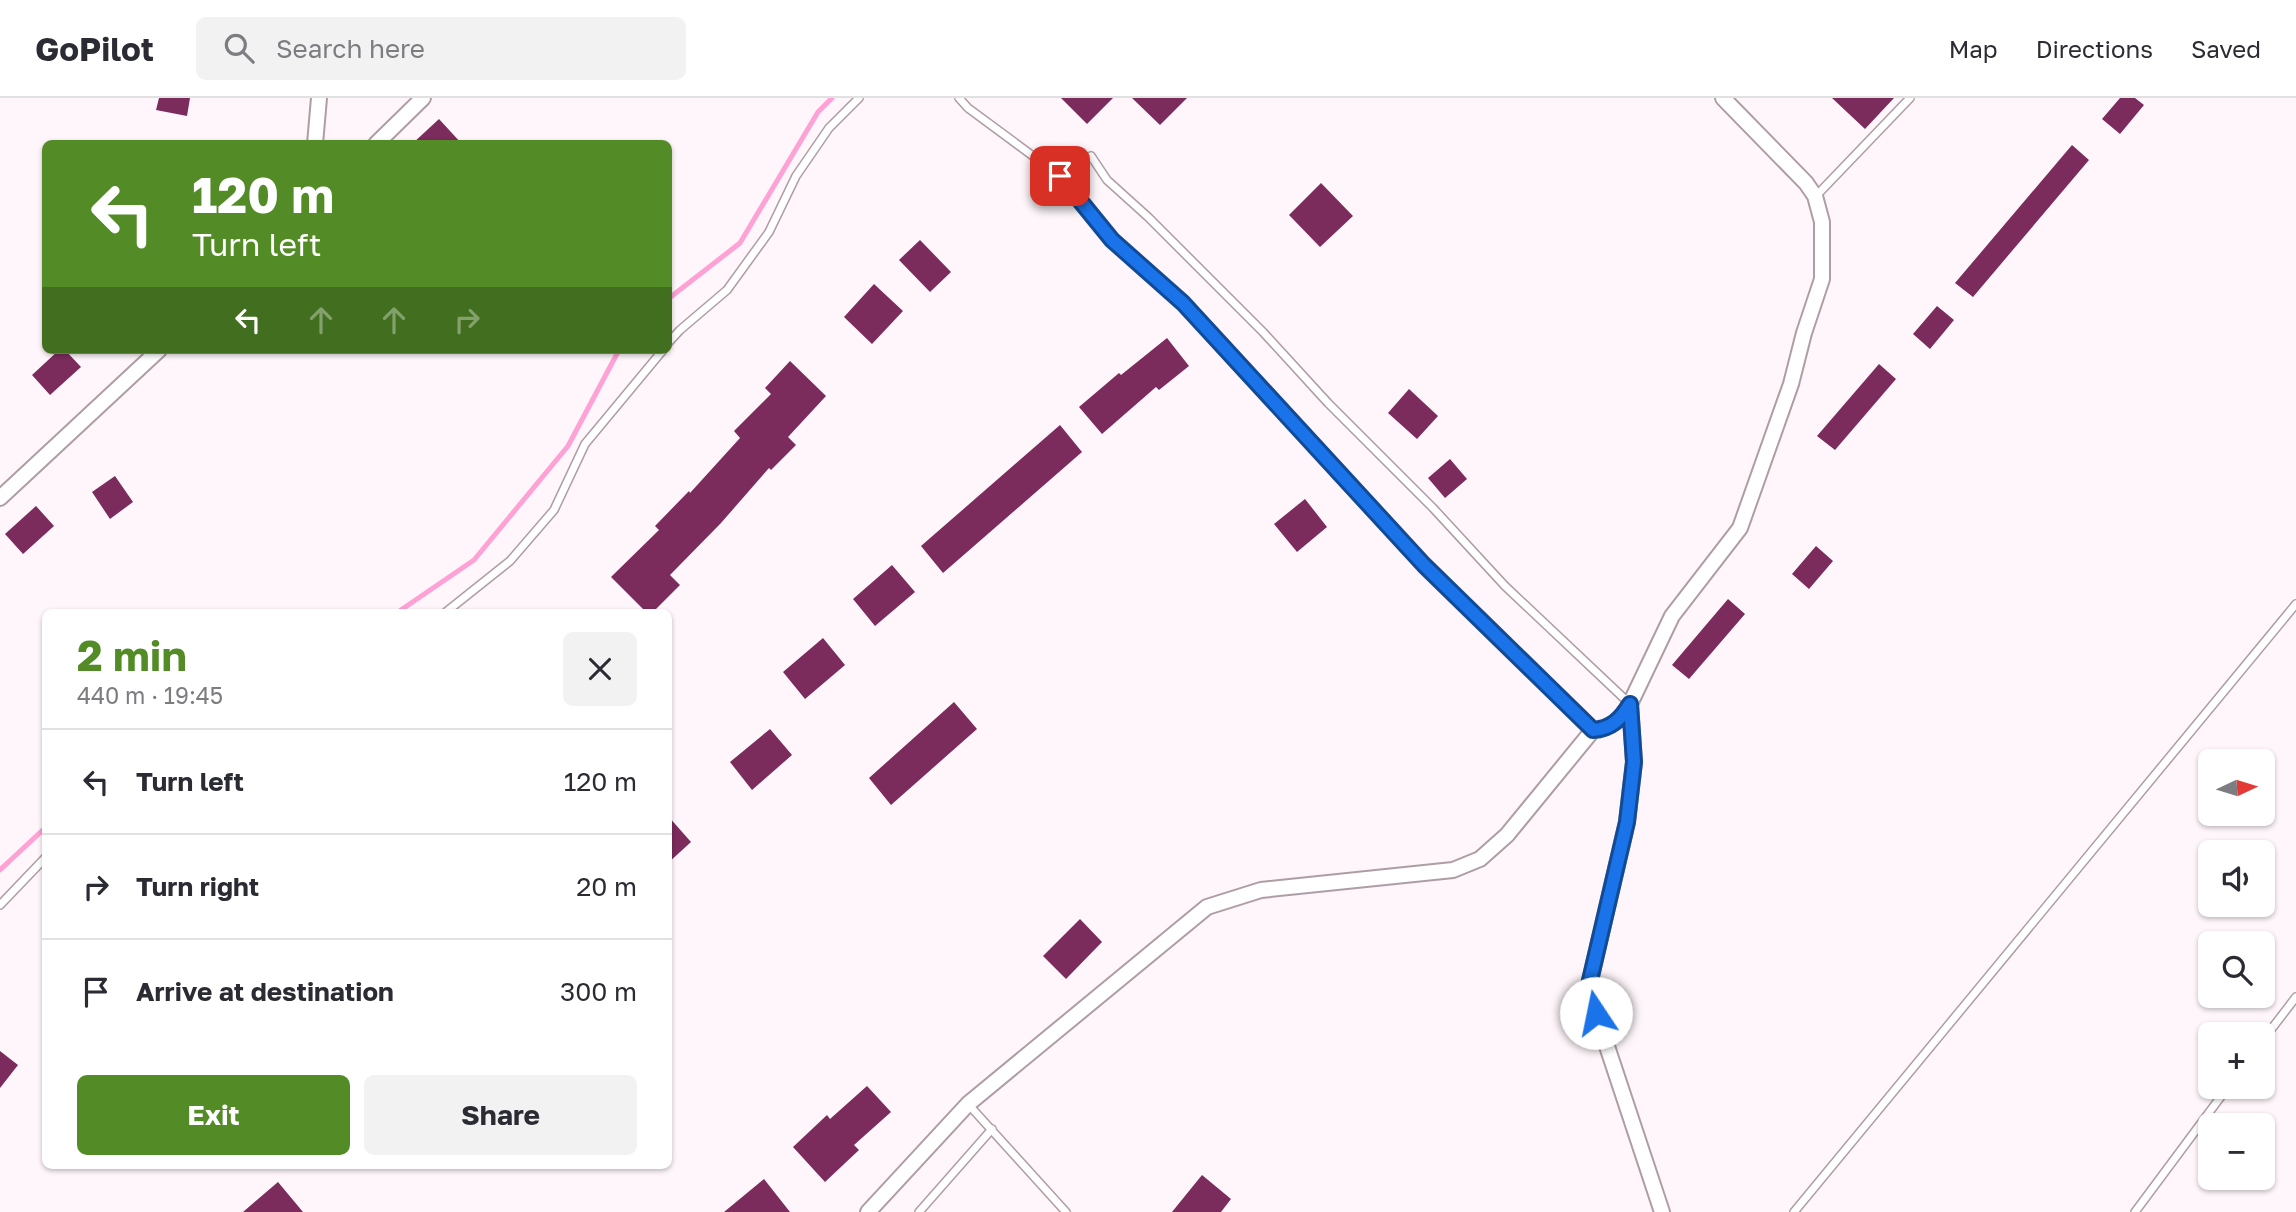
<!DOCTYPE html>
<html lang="en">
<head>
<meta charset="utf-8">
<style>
  :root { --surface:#fff; --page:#f2f2f3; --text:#2b2b33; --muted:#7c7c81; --line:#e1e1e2; --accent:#538b27 }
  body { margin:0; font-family:"Golos Text",sans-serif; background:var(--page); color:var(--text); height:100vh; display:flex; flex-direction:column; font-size:26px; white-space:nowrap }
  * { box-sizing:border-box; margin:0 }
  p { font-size:23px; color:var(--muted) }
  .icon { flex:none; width:38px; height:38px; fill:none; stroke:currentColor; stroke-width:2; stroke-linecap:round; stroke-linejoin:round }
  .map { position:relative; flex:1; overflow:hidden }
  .sheet { position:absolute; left:42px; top:511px; width:630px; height:560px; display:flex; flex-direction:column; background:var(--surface); border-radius:10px; box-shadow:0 2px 5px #0004 }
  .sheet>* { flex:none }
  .banner { position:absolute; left:42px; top:42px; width:630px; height:214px; border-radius:10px; box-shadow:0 2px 5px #0004; background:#538b27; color:#fff; overflow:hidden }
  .needle { width:46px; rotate:86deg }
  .controls { position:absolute; left:2198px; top:651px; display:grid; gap:14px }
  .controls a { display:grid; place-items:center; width:77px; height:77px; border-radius:10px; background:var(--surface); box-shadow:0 2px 5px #0004; font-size:35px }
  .pin { position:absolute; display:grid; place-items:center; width:60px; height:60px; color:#fff; margin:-30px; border-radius:14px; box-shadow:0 4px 10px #0006 }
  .me { position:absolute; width:77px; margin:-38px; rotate:349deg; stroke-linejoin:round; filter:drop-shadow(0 0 5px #0008) }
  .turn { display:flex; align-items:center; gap:24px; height:147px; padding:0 35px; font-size:32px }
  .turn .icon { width:91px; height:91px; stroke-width:2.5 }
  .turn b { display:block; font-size:49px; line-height:60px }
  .lanes { display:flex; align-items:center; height:66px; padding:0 35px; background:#0003; justify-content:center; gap:35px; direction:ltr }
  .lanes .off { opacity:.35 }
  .round { display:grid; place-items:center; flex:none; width:74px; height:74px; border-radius:10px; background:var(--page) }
  .head { display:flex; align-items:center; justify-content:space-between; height:119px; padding:0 35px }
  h1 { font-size:42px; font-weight:700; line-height:52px; color:var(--accent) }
  .cta { display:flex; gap:14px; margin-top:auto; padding:14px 35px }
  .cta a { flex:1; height:80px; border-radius:10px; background:var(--accent); color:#fff; font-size:28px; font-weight:700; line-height:80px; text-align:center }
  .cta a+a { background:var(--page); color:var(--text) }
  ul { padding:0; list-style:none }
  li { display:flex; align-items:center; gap:21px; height:105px; padding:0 35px; border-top:2px solid var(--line) }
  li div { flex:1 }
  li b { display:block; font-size:26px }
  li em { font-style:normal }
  header { display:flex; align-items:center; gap:42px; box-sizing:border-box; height:98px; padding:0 35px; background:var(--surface); border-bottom:2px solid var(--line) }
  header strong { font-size:33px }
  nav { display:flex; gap:38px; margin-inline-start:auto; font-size:24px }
  .search { width:490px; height:63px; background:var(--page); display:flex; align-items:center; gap:18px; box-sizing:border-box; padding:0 24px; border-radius:10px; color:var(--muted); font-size:26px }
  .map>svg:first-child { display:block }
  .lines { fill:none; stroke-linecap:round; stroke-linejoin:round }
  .stream { stroke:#fea1d5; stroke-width:5 }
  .building { fill:#7c2b5d }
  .lane-casing { stroke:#af9da6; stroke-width:10 }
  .street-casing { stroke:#af9da6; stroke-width:18 }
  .lane { stroke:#fff; stroke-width:7 }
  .street { stroke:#fff; stroke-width:14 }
  .route-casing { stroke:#114b97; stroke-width:18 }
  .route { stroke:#1a73e8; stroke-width:12 }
</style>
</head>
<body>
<header>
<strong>GoPilot</strong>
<div class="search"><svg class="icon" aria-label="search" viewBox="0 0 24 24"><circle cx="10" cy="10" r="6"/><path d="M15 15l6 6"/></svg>Search here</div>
<nav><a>Map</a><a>Directions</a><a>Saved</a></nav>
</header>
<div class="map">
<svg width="2296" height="1114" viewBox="0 0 2296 1114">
  <rect width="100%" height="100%" fill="#fef6fa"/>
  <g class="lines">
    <path class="stream" d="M 668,201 L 740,145 L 818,14 L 832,0
      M 398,514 L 474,462 L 568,348 L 619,252
      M 0,772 L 46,729"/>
  </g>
  <path class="building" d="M 159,0 L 190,0 L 187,18 L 156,12 Z
    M 1061,0 L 1113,0 L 1087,26 Z
    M 1132,0 L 1187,0 L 1160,27 Z
    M 1832,0 L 1894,0 L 1865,31 Z
    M 2120,0 L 2135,0 L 2144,7 L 2120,36 L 2102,21 Z
    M 439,21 L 462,46 L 412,46 Z
    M 2072,47 L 2089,62 L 1973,199 L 1955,185 Z
    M 1321,85 L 1353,118 L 1320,149 L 1289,117 Z
    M 920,142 L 951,174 L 930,194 L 899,162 Z
    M 874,186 L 903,213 L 872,246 L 844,219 Z
    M 1937,208 L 1954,222 L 1930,251 L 1913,236 Z
    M 1167,240 L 1189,268 L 1159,292 L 1156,289 L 1102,336 L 1079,309 L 1119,275 L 1121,277 Z
    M 59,252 L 65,252 L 81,269 L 50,297 L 32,277 Z
    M 790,263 L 826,298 L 788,339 L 796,347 L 771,372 L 769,370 L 721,425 L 670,477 L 680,487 L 653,514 L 646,514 L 611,479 L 659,432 L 655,428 L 689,393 L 690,395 L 740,340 L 734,333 L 771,296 L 765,290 Z
    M 1879,266 L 1896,281 L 1835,352 L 1817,338 Z
    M 1409,291 L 1438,318 L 1417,341 L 1388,315 Z
    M 1060,327 L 1082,354 L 943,475 L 921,448 Z
    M 1450,361 L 1467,381 L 1445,400 L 1428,380 Z
    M 115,378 L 133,404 L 110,421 L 92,394 Z
    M 1305,401 L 1327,429 L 1297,454 L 1274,426 Z
    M 36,408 L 54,428 L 23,456 L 5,436 Z
    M 1816,448 L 1833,463 L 1809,491 L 1792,476 Z
    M 892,467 L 915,494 L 875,528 L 853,501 Z
    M 1728,501 L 1745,516 L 1689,581 L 1672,567 Z
    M 823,540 L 845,567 L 805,601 L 783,574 Z
    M 954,604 L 977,631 L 891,707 L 869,680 Z
    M 770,631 L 792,657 L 752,692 L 730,664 Z
    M 668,718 L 691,744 L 668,765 Z
    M 1080,821 L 1102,844 L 1066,881 L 1043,858 Z
    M 0,953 L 18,967 L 0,990 Z
    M 867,988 L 891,1014 L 854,1047 L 859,1052 L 825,1084 L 793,1049 L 827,1017 L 830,1021 Z
    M 1202,1077 L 1231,1101 L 1221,1114 L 1172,1114 Z
    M 764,1081 L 790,1114 L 724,1114 Z
    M 278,1084 L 303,1114 L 243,1114 Z"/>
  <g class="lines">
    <defs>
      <path id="lane" d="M 959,0 L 968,10 L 1060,78 L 1112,142 L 1183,205 L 1425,467 L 1593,632 C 1612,630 1621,621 1630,606 L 1505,488 L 1433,410 L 1328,305 L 1263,234 L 1148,119 L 1107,82 L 1091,58
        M 1816,98 L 1910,0
        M 668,245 L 680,232 L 727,192 L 769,134 L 796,78 L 829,30 L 859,0
        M 446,514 L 510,463 L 554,412 L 585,346 L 663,252
        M 0,807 L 46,759
        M 2263,942 L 2296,899
        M 968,1006 L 1066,1114
        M 919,1114 L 992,1031
        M 1794,1114 L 2296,506
        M 2135,1114 L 2228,989"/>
      <path id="street" d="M 315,46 L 319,0
        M 376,46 L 423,0
        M 0,400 L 159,252
        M 868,1114 L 968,1006 L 1207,809 L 1261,792 L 1453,772 L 1480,761 L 1507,737 L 1593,632
        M 1662,1114 L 1588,891 L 1627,724 L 1634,664 L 1630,606 L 1672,518 L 1740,430 L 1791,286 L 1804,235 L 1822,181 L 1822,124 L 1815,98 L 1806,85 L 1723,0"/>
    </defs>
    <use href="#lane" class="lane-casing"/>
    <use href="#street" class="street-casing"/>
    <use href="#lane" class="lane"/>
    <use href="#street" class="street"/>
  </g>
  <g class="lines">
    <defs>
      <path id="route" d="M 1060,78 L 1112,142 L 1183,205 L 1424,467 L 1593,632 C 1611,631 1621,621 1630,606 L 1634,664 L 1627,724 L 1588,891 L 1596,915"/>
    </defs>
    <use href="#route" class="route-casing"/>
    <use href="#route" class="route"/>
  </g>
</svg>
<div class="controls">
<a><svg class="needle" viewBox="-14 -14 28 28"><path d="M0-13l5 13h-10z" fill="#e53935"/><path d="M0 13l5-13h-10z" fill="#7c7c81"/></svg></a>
<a><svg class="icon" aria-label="sound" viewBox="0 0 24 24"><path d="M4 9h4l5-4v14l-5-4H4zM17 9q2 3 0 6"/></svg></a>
<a><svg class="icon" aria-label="search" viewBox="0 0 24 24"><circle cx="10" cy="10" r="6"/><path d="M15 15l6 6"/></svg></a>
<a>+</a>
<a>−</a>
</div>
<div class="pin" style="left:1060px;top:78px;background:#d93025"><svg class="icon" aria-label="arrive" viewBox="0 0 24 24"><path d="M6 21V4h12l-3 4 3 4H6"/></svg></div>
<svg class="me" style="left:1596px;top:915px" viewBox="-20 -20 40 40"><circle r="19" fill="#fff"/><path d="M0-13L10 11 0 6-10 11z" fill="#1a73e8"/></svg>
<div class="banner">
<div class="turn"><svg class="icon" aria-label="left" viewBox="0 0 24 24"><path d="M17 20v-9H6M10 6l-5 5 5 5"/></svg><div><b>120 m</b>Turn left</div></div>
<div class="lanes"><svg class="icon" aria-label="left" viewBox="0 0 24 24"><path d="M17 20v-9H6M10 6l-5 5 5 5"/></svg><svg class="icon off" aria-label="ahead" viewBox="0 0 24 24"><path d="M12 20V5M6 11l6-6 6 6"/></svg><svg class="icon off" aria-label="ahead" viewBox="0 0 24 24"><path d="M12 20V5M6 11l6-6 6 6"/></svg><svg class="icon off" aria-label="right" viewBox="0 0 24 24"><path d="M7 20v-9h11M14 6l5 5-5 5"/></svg></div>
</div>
<section class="sheet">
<div class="head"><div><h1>2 min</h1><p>440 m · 19:45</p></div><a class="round"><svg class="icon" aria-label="close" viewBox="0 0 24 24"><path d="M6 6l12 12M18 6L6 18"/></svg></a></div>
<ul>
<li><svg class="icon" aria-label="left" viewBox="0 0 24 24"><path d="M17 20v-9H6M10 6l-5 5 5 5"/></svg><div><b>Turn left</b></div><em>120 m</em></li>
<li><svg class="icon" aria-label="right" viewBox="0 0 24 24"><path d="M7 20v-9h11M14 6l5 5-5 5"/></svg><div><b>Turn right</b></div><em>20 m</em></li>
<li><svg class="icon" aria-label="arrive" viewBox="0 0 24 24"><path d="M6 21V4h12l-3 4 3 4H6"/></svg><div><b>Arrive at destination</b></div><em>300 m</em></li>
</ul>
<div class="cta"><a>Exit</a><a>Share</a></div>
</section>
</div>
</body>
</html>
